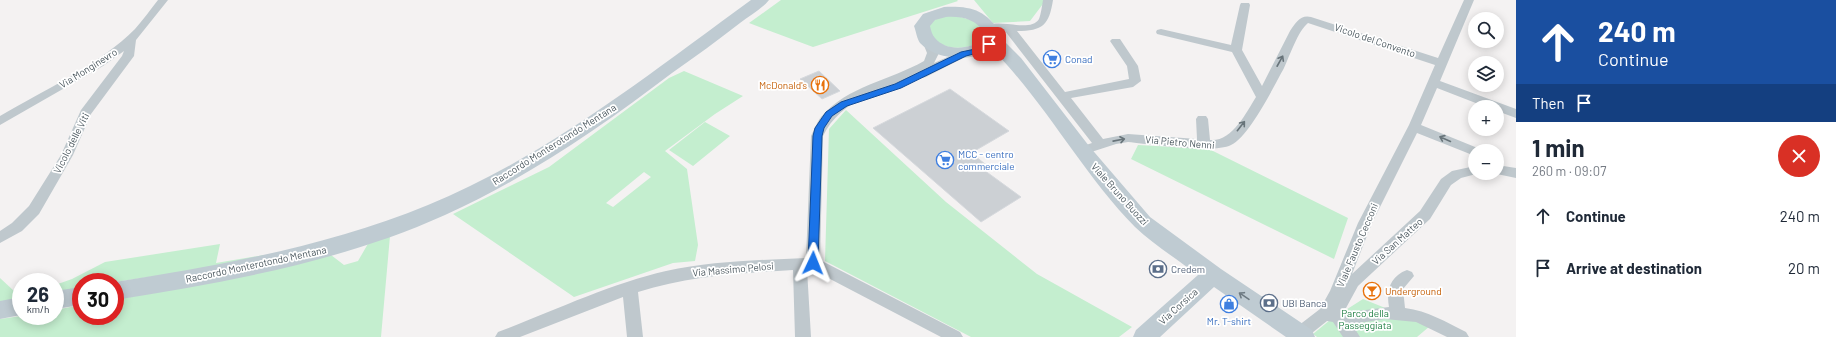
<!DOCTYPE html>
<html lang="en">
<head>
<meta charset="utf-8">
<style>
  :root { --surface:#fff; --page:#f2f2f3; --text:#1f2937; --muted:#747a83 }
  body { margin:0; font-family:Barlow,sans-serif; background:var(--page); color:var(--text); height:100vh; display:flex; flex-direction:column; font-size:15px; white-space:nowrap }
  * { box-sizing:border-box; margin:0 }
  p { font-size:13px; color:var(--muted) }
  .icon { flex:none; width:22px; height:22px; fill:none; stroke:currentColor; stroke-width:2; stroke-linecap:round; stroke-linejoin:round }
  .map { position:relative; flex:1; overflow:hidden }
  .side { display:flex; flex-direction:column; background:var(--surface); width:320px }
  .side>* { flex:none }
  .banner { background:#1a4fa0; color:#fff; overflow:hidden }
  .tools { position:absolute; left:1468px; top:12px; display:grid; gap:8px }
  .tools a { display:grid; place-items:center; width:36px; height:36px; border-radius:50%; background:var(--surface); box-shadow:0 2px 10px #0003; font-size:20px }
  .speed { position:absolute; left:12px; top:273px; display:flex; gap:8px; font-size:20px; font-weight:700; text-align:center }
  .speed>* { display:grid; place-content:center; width:52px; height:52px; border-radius:50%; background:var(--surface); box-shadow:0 2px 10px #0003; line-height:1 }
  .speed small { font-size:10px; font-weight:400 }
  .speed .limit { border:6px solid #d22; background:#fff; color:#111 }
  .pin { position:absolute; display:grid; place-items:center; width:34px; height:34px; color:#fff; margin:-17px; border-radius:8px; box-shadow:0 2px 6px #0006 }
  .me { position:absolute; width:44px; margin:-22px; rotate:2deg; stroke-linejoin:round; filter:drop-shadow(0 0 3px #0008) }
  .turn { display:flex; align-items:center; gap:14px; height:84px; padding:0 16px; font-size:18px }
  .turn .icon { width:52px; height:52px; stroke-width:2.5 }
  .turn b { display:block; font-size:28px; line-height:34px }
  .then { display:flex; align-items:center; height:38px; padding:0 16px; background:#0003; gap:8px; font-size:15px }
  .round { display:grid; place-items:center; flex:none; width:42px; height:42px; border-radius:21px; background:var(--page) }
  .headline { display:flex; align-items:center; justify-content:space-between; height:68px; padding:0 16px }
  h1 { font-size:24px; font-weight:700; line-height:30px }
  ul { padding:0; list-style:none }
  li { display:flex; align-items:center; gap:12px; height:52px; padding:0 16px }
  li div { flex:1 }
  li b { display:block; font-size:15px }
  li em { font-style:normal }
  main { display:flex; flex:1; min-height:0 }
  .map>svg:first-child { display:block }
  .green { fill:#c4eecf; fill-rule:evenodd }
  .building { fill:#ccd0d4; stroke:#d6d9dd }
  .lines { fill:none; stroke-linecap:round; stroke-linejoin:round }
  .minor { fill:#bfc8cd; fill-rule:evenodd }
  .secondary { fill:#bfcbd2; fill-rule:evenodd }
  .oneway { stroke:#68747a }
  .oneway2 { stroke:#6e7a82 }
  .route { fill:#1a73e8; stroke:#114b97 }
  .labels { text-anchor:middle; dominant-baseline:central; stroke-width:3.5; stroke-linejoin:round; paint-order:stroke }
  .street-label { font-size:10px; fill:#4b585f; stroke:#fff }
  .shop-label { font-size:10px; fill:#366cbe; stroke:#fff; text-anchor:start }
  .food-label { font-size:10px; fill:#c56008; stroke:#fff; text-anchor:end }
  .service-label { font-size:10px; fill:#4e5e75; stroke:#fff; text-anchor:start }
  .park-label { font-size:10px; fill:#1e7e42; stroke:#fff }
</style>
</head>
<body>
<main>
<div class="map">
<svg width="1516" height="337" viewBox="0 0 1516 337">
  <rect width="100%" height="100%" fill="#f4f2f2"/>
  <path class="green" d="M 781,0 L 957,0 L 958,1 L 813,47 L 749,23 Z
    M 974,0 L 1046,0 L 1030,21 L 993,23 Z
    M 957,16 C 963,18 970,19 975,22 C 1005,40 957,57 938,42 C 935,40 932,36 929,33 L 930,23 C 938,16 947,16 957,16 Z
    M 684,71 L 743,96 L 715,114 L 665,151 L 687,169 L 698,245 L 695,261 L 673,263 L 574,297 L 453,214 L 549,167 L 669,78 ZM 644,172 L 651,177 L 613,207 L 606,203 Z
    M 846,110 L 946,202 L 1037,274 L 1132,327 L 1119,337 L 971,337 L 825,261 L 829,129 Z
    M 705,122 L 730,136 L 693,166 L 669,150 Z
    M 1138,145 L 1209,149 L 1348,218 L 1334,259 L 1131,159 Z
    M 390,236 L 381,337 L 0,337 L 0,319 L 21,316 L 55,316 L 55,310 L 81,305 L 81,316 L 115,316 L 115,299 L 331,255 L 344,265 L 358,261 L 369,242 Z
    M 220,244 L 216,263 L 264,255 L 257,261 L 115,282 L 81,282 L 81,291 L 55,296 L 55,285 L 72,279 L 105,262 Z
    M 0,278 L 14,291 L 21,292 L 21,302 L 0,305 Z
    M 1363,299 L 1430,326 L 1417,337 L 1317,337 L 1313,334 L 1330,320 Z"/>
  <path class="building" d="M 819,71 L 840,91 L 822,99 L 800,79 Z
    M 950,89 L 1009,131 L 971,153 L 989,167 L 984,170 L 1021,197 L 981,222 L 873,128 Z"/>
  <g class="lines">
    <path class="minor" d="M 158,0 L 168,0 L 136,40 L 134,56 L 91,114 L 73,155 L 39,214 L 22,231 L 0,243 L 0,231 L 12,223 L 29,206 L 61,155 L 81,110 L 122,56 L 124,51 L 103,66 L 0,125 L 0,116 C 41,92 102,63 135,29 C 143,20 150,10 158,0 Z
      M 1043,0 L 1053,0 C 1049,25 1043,31 1017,31 L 1065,92 L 1129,79 L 1127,66 L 1110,41 L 1112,39 L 1120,39 L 1138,66 L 1141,81 L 1133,87 L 1071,98 L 1103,139 L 1128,134 L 1197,139 L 1196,119 L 1198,116 L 1206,116 L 1208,119 L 1210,140 C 1232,142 1246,113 1256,97 L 1232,52 L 1157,34 L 1156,32 L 1157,30 L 1161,29 L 1231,45 L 1240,5 L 1241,3 L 1249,3 L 1250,5 L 1242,50 L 1262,86 L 1290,31 C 1295,23 1301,14 1311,17 L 1438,58 L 1464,0 L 1474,0 L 1440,81 L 1516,109 L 1516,118 L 1497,111 L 1497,107 L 1486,107 L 1437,88 L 1421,125 L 1480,149 L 1481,151 L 1475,151 L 1475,156 L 1417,133 L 1372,223 L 1352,274 L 1420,211 L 1441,179 L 1452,171 L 1475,166 L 1475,173 L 1480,173 L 1461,178 L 1451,185 L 1430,219 L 1358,286 L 1346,308 L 1341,310 L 1350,312 L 1389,307 C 1386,291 1390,276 1407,270 L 1412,272 L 1414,276 L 1403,289 L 1405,308 C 1428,311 1446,322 1466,332 L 1469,337 L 1447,337 L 1416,322 L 1385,319 L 1352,324 L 1360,337 L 1343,337 L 1333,322 L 1327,321 L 1307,337 L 1293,337 L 1291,334 L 1294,329 L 1320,309 L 1330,291 L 1358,223 L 1409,125 L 1435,65 L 1308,23 C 1298,31 1290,55 1284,68 C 1274,86 1249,137 1231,145 C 1214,154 1150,144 1128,142 L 1116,144 L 1082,155 L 1077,154 L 1076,151 L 1077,148 L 1092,143 L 1005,31 L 990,31 L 985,28 C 994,16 1030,34 1039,19 C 1041,14 1042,6 1043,0 Z
      M 929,40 L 933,41 L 939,53 L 934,63 L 959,52 L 967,52 L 969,54 L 967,56 L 926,77 L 922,78 L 917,75 C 882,90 841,99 823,136 L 820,260 L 960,332 L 963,337 L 941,337 L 811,269 L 807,269 L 811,337 L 795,337 L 793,270 C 740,273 689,276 638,292 L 643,337 L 627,337 L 623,297 L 520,337 L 495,337 L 498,332 C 551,312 612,283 666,271 C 712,261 759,260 806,258 L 811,136 C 814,130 817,122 821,117 C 847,86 891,80 924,61 L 927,53 L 923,43 Z
      M 1497,165 L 1516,168 L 1516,178 L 1492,173 L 1497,173 Z"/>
    <path class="secondary" d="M 751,0 L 769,0 C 762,9 749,16 740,23 C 718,40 695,57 672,73 C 601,127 527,178 445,215 C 341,262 226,282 115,300 L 115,282 C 222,265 328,246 428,205 C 546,157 649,74 751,0 Z
      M 944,7 C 972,6 985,10 1001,33 L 1000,37 L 1021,58 L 1089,146 L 1150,217 L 1221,269 L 1312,330 L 1315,337 L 1286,337 L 1214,287 L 1160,337 L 1133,337 L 1136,330 L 1198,275 C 1178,260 1153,244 1135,227 C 1082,173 1045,102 992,49 C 973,62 937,61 920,43 C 917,39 916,31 914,26 L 923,14 ZM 946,17 C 962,16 975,19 985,33 L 983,40 C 969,49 947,52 935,38 C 932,35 931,30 930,26 L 935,20 Z
      M 81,287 L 81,305 L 55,309 L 55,291 Z
      M 21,297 L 21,315 L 0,319 L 0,301 Z"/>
  </g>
  <defs><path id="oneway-shaft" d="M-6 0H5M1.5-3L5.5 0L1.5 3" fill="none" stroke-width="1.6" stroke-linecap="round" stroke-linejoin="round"/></defs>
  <g class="oneway">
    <use href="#oneway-shaft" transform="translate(1280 61) rotate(-61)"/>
    <use href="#oneway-shaft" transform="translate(1241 126) rotate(-52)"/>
    <use href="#oneway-shaft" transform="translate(1445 139) rotate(-156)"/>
    <use href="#oneway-shaft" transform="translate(1119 140) rotate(-11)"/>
  </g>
  <use class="oneway2" href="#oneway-shaft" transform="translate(1244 296) rotate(-146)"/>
  <path class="route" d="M 989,42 L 993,44 L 985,51 L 966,56 L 901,88 L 847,106 L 832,116 L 824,128 L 822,136 L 818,263 L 813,267 L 809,266 L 808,263 L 813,136 L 815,128 L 826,112 L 841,102 L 895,84 L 961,52 L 980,48 Z"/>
  <defs>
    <symbol id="supermarket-ring" viewBox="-11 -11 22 22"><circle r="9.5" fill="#fff" stroke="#3f7fe0" stroke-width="1.5"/><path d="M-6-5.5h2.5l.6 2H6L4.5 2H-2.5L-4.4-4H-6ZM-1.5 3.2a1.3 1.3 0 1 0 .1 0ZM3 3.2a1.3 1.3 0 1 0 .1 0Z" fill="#3f7fe0"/></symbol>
    <symbol id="restaurant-ring" viewBox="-11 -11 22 22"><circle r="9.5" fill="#fff" stroke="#e8710a" stroke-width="1.5"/><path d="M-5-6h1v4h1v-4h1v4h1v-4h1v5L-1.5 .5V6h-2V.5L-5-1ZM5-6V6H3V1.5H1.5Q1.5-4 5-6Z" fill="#e8710a"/></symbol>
    <symbol id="bank-ring" viewBox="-11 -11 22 22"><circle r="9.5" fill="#fff" stroke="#5c6f8a" stroke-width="1.5"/><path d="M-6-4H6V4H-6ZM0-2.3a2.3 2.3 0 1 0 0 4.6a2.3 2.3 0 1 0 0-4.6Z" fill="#5c6f8a"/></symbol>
    <symbol id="bar-ring" viewBox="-11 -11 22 22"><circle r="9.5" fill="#fff" stroke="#e8710a" stroke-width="1.5"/><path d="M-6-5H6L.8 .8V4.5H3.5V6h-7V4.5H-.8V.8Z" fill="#e8710a"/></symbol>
    <symbol id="shop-ring" viewBox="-11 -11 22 22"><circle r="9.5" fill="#fff" stroke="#3f7fe0" stroke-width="1.5"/><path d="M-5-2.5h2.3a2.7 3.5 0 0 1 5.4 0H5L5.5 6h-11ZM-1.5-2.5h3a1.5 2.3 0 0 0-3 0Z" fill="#3f7fe0"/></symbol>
  </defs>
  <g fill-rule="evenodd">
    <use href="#supermarket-ring" x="1042" y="49" width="20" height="20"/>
    <use href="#restaurant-ring" x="810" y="75" width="20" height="20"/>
    <use href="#supermarket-ring" x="935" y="150" width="20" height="20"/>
    <use href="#bank-ring" x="1148" y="259" width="20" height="20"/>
    <use href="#bar-ring" x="1362" y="281" width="20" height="20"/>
    <use href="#bank-ring" x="1259" y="293" width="20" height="20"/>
    <use href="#shop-ring" x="1219" y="294" width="20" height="20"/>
  </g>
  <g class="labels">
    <g class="street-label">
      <text transform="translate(1375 40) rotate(19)">Vicolo del Convento</text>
      <text transform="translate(88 68) rotate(-32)">Via Monginevro</text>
      <text transform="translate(1180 142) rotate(5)">Via Pietro Nenni</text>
      <text transform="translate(71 143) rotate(-63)">Vicolo delle Viti</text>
      <text transform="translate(554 144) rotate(-32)">Raccordo Monterotondo Mentana</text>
      <text transform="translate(1120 194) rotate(48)">Viale Bruno Buozzi</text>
      <text transform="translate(1397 241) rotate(-42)">Via San Matteo</text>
      <text transform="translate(1357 245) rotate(-67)">Viale Fausto Cecconi</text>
      <text transform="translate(256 264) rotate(-12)">Raccordo Monterotondo Mentana</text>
      <text transform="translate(733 269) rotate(-5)">Via Massimo Pelosi</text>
      <text transform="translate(1178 306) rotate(-42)">Via Corsica</text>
    </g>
    <g class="shop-label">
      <text x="1065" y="59">Conad</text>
      <text x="958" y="154">MCC - centro<tspan x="958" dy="12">commerciale</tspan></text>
      <text x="1229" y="321" text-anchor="middle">Mr. T-shirt</text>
    </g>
    <g class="food-label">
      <text x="807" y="85">McDonald's</text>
      <text x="1385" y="291" text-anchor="start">Underground</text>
    </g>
    <g class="service-label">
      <text x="1171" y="269">Credem</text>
      <text x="1282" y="303">UBI Banca</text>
    </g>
    <g class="park-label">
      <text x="1365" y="313">Parco della<tspan x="1365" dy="12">Passeggiata</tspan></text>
    </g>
  </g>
</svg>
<div class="tools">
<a><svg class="icon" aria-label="search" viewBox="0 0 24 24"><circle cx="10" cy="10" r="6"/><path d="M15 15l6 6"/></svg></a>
<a><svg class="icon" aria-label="layers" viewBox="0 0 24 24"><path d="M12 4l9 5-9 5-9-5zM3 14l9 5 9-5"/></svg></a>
<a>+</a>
<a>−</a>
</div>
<div class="speed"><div>26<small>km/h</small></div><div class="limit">30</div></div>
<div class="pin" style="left:989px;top:44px;background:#d93025"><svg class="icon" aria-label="arrive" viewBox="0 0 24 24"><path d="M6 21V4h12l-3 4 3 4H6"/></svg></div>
<svg class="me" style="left:813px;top:263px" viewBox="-20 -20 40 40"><path d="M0-17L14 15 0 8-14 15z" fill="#1a73e8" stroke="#fff" stroke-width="4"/></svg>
</div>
<section class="side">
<div class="banner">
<div class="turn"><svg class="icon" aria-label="ahead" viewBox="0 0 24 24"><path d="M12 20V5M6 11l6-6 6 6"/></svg><div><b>240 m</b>Continue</div></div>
<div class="then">Then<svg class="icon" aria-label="arrive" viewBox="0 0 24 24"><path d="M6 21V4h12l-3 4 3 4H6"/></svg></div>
</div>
<div class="headline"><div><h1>1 min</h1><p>260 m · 09:07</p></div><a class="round" style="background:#d93025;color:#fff"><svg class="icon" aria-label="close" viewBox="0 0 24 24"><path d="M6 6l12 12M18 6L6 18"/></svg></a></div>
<ul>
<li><svg class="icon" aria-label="ahead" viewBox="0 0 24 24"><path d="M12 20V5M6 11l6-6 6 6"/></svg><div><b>Continue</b></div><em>240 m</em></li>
<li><svg class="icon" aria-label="arrive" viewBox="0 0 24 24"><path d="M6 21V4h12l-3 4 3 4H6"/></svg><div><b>Arrive at destination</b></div><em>20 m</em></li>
</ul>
</section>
</main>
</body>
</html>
